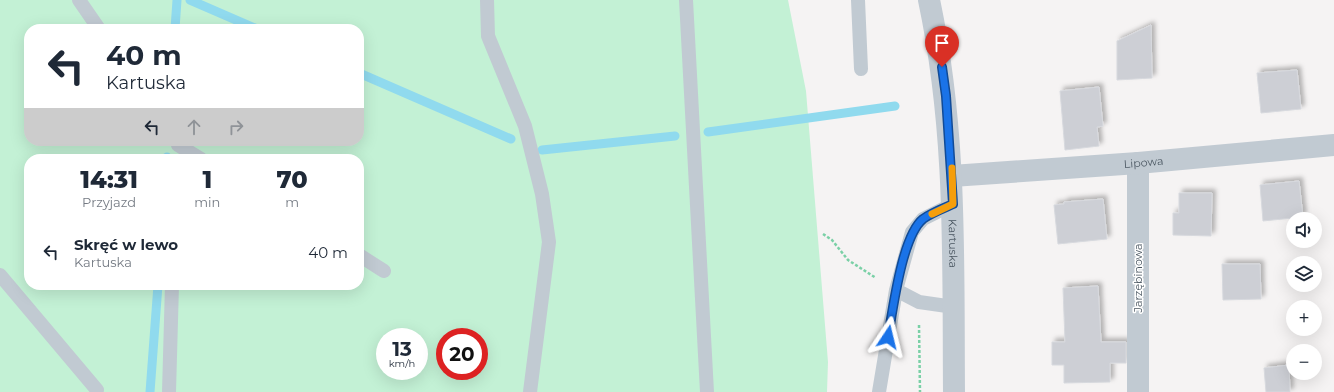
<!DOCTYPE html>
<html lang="pl">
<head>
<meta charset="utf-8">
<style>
  :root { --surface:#fff; --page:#f6f6f7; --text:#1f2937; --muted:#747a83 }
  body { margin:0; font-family:Montserrat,sans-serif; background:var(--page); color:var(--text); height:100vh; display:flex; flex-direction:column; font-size:15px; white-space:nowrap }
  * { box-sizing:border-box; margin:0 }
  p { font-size:13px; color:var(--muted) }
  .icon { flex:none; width:22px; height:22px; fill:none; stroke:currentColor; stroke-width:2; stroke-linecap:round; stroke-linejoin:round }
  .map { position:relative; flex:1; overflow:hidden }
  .drawer { position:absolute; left:24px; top:154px; width:340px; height:136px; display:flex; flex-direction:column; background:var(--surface); border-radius:16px; box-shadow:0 4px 16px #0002 }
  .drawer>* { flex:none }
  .banner { position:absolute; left:24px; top:24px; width:340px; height:122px; border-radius:16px; box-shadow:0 4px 16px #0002; background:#fff; color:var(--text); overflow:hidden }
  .fabs { position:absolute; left:1286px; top:212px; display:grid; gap:8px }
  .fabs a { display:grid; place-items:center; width:36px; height:36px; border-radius:50%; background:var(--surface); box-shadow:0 4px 16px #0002; font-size:20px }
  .speed { position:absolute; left:376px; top:328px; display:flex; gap:8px; font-size:20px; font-weight:700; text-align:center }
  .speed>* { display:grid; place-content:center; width:52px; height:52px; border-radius:50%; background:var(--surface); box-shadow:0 4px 16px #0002; line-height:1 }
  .speed small { font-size:10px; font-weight:400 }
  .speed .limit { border:6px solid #d22; background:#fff; color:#111 }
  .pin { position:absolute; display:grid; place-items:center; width:34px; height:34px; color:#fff; margin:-41px -17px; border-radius:50% 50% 50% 0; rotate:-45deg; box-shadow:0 0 4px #0007 }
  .pin .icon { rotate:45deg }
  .me { position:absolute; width:44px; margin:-22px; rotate:10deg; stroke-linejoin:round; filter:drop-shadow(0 0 3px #0008) }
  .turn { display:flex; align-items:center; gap:14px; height:84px; padding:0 16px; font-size:18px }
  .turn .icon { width:52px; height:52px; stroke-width:2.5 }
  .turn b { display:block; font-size:28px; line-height:34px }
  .lanes { display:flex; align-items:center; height:38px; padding:0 16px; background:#0003; justify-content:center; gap:20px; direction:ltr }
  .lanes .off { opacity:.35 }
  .eta { display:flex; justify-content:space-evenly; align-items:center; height:68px; text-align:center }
  .eta b { font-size:24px; font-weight:800; line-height:28px }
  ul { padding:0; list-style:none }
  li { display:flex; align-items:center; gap:12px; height:60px; padding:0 16px }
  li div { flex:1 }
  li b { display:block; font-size:15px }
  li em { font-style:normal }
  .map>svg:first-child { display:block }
  .green { fill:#c3f1d5; fill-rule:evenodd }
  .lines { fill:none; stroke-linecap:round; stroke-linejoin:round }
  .stream { stroke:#90daee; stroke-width:9 }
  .building { fill:#cdcfd5; stroke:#d7d9de; filter:url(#shadow) }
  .path { stroke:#7ad0a6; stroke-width:2.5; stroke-dasharray:3 2; stroke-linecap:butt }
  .service { stroke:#c1cad2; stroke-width:14 }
  .minor { stroke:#c1cad2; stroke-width:22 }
  .tertiary { stroke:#c1cad2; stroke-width:22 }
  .route-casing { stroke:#114b97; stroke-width:10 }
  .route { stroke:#1a73e8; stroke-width:7 }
  .slow { stroke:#f59e0b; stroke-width:7 }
  .labels { text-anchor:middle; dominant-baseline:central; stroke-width:3; stroke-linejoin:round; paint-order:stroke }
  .street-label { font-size:11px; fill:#4a5661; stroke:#fff }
</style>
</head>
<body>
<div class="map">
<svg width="1334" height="392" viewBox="0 0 1334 392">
  <defs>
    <filter id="shadow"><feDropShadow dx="3.5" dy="-3.5" stdDeviation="2" flood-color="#0004"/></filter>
  </defs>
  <rect width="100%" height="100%" fill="#f5f3f3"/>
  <path class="green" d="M 0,0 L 788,0 L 806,91 L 828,362 L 827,392 L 0,392 ZM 29,29 L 359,29 L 359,141 L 29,141 ZM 29,159 L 359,159 L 359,285 L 29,285 ZM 385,337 L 419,337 L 419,371 L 385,371 ZM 445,337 L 479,337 L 479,371 L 445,371 Z"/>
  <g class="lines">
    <path class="stream" d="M 190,0 L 257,29
      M 175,29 L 177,0
      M 359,73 L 511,139
      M 708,132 L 895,106
      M 542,150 L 675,136
      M 167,159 L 167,157
      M 150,392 L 158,285"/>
  </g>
  <path class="building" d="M 1151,25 L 1152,78 L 1117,80 L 1117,41 Z
    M 1297,70 L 1301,109 L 1261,113 L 1257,73 Z
    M 1099,87 L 1103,126 L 1097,127 L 1099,146 L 1065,150 L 1060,91 Z
    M 1299,181 L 1303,217 L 1263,221 L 1260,185 Z
    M 1179,193 L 1212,193 L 1211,236 L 1173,235 L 1173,213 L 1179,213 Z
    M 1103,199 L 1107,239 L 1058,244 L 1054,205 L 1064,204 L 1064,202 Z
    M 1222,264 L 1260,264 L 1261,299 L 1223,300 Z
    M 1098,286 L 1101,342 L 1126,342 L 1126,363 L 1110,363 L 1110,382 L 1064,383 L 1064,365 L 1052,365 L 1052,342 L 1065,342 L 1063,288 Z
    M 1289,365 L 1290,392 L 1266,392 L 1264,368 Z"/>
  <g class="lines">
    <path class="path" d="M 823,234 L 832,240 L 848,260 L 876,278
      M 919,325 L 920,392"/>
    <path class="service" d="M 79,0 L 99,29
      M 487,0 L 488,36 L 525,126 L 542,194 L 549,242 L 530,392
      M 686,0 L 707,392
      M 858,0 L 861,69
      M 178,145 L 201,159
      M 359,255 L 384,271
      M 0,275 L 97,390
      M 896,290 L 919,302 L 954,307
      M 169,392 L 172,285
      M 879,392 L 896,290 L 912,232 L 923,219 L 953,204"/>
    <g class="minor">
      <path d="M 1138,163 L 1138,392"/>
      <path id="s1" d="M 952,176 L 1138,163 L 1334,145"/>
    </g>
    <path class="tertiary" id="s2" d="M 929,0 C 957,132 953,258 954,392"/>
  </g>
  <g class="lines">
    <defs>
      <path id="route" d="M 888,337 C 893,309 902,236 923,219 C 931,213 944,208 953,204 L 946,96 L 942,67"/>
    </defs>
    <use href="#route" class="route-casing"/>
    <use href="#route" class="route"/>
    <path class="slow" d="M 932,214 L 953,204 L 952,168"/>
  </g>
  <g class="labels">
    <g class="street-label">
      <text stroke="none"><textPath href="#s1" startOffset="192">Lipowa</textPath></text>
      <text stroke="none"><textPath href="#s2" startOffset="245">Kartuska</textPath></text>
      <text transform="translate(1138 278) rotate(-90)">Jarzębinowa</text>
    </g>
  </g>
</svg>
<div class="fabs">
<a><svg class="icon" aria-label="sound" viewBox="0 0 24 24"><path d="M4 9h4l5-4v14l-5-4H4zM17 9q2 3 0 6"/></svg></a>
<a><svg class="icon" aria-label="layers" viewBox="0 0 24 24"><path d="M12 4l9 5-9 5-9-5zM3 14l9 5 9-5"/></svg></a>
<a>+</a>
<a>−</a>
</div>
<div class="speed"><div>13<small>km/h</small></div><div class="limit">20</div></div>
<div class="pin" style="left:942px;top:67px;background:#d93025"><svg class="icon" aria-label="arrive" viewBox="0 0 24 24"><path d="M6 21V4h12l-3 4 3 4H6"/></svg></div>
<svg class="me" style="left:888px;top:337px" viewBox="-20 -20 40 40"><path d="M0-17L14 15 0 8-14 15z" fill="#1a73e8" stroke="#fff" stroke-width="4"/></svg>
<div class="banner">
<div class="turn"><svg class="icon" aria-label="left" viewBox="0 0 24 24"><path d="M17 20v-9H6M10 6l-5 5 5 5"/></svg><div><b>40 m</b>Kartuska</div></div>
<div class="lanes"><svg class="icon" aria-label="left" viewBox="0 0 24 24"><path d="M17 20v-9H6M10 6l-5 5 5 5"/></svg><svg class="icon off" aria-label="ahead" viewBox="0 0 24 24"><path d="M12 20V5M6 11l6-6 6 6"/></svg><svg class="icon off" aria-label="right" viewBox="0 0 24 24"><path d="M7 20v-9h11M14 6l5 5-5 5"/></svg></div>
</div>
<section class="drawer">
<div class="eta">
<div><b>14:31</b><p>Przyjazd</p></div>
<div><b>1</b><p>min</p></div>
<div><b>70</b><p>m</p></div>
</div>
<ul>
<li><svg class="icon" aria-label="left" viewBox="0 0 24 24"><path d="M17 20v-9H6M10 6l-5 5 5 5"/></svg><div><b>Skręć w lewo</b><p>Kartuska</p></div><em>40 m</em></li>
</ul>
</section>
</div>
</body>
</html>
